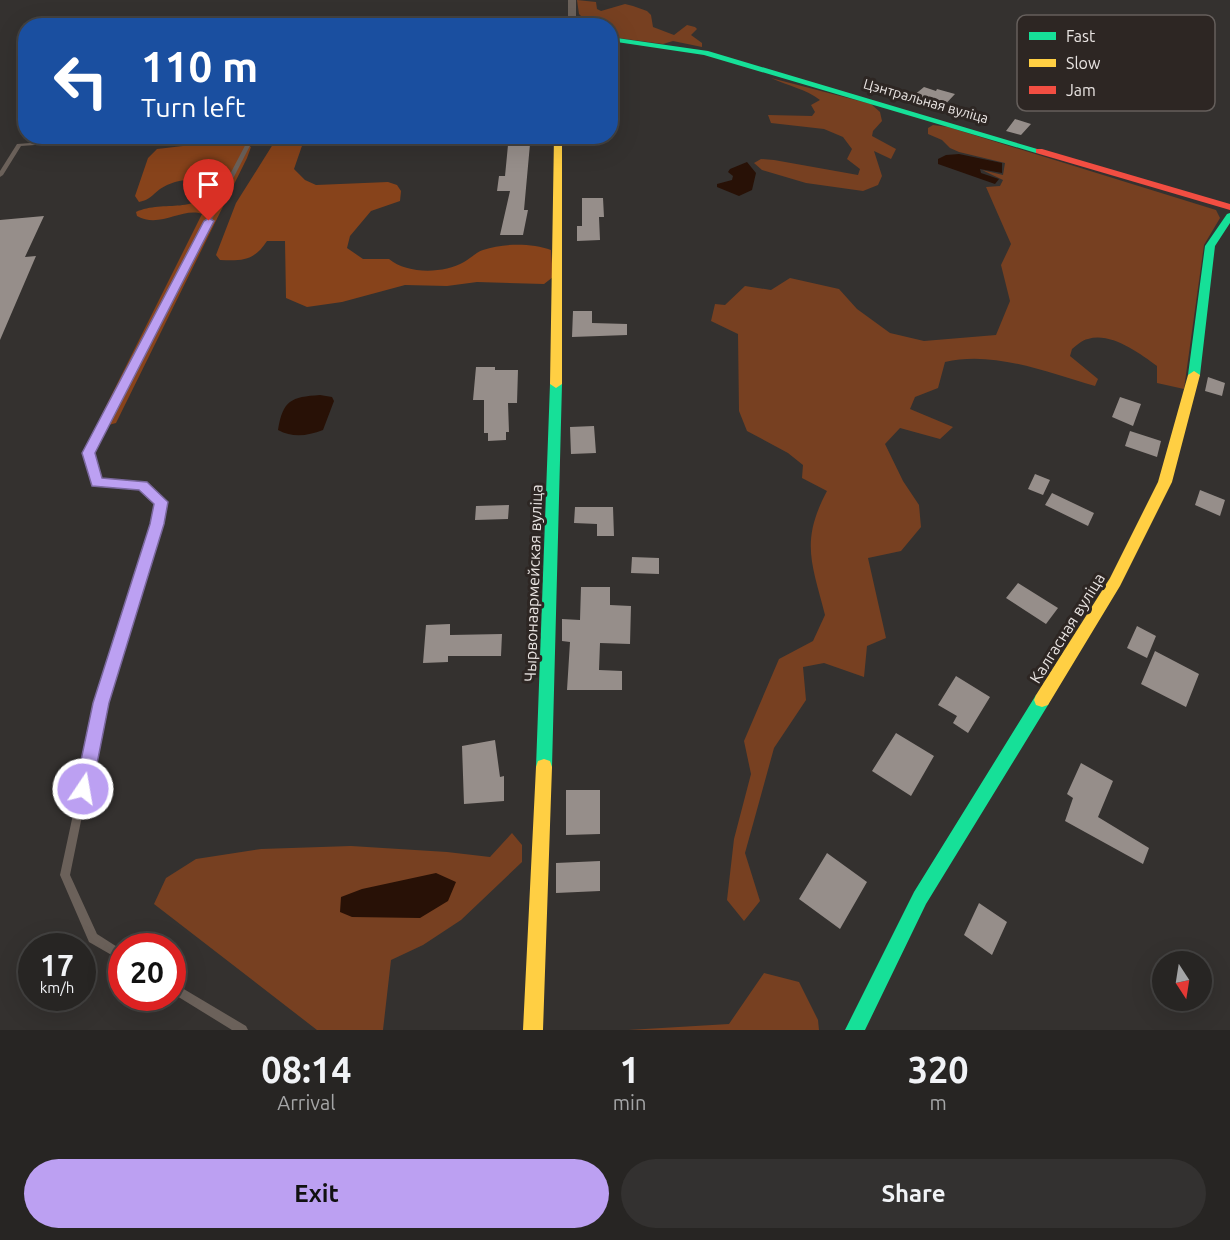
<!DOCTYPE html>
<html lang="en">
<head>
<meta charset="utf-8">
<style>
  :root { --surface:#272523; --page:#333130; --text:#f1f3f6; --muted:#a4a5a6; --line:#434241; --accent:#bca0f2 }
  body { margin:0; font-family:Ubuntu,sans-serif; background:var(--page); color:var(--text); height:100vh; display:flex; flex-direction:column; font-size:22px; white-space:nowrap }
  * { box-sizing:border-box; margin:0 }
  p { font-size:20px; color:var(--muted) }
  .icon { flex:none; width:33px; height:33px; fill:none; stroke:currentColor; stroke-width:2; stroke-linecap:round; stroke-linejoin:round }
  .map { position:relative; height:1030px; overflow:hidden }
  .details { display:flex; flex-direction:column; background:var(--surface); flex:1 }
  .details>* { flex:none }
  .banner { position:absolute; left:18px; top:18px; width:600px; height:126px; border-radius:24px; box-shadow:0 6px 24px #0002,0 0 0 2px var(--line); background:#1a4fa0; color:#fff; overflow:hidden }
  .needle { width:39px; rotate:168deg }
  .controls { position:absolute; left:1152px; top:951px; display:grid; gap:12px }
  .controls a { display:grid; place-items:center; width:60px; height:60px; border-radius:50%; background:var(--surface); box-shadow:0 6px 24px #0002,0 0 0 2px var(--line); font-size:30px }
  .speed { position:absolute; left:18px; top:933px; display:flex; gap:12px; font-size:30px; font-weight:700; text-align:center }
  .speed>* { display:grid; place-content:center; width:78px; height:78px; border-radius:50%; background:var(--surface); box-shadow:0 6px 24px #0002,0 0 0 2px var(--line); line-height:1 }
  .speed small { font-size:15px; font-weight:400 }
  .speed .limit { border:9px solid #d22; background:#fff; color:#111 }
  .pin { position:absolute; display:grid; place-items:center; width:51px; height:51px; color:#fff; margin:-62px -26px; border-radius:50% 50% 50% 0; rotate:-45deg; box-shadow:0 0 6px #0007 }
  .pin .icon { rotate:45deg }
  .me { position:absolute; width:66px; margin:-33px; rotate:12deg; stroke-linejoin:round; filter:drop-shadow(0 0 4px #0008) }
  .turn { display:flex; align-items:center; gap:21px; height:126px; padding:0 24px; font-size:27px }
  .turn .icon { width:78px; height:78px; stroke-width:2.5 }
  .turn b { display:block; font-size:42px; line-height:51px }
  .eta { display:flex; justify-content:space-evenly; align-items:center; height:102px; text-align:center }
  .eta b { font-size:36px; font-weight:700; line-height:42px }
  .primary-button { display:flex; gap:12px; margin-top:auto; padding:12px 24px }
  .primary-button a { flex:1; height:69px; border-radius:36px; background:var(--accent); color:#111; font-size:24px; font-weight:700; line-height:69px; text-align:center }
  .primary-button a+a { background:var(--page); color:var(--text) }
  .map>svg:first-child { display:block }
  .green { fill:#774021 }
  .forest { fill:#87431b }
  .water { fill:#281106 }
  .building { fill:#968e8a }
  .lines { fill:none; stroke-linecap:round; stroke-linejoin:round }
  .lane { fill:#6b615a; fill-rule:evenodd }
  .street { fill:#6b615a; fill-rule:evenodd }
  .fast { fill:#16e098; fill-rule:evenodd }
  .slow { fill:#ffcf43; fill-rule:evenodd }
  .jam { fill:#f24e42; fill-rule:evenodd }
  .route { fill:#bca0f2; stroke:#7a689d; stroke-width:1.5 }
  .labels { text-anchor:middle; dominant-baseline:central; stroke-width:6; stroke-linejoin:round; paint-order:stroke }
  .far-street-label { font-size:14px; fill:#e9e4e2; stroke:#2d2623 }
  .street-label { font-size:16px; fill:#e9e4e2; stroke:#2d2623 }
  .key { fill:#2d2623; stroke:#655f5c; stroke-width:1.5 }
  .key-label { font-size:16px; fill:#e9e4e2 }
</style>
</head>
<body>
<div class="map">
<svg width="1230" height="1030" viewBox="0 0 1230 1030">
  <rect width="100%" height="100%" fill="#34312f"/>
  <path class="green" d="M 577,0 L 596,2 L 597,9 L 601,11 L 625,4 L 633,6 L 647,11 L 651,15 L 653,27 L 674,35 L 687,25 L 695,27 L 697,29 L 691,35 L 702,43 L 702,47 L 673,41 L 663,44 L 611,37 L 610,26 L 582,25 L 583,18 L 579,14 Z
    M 771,78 L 871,104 L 880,112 L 882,121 L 873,131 L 872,136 L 896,149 L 891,159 L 874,151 L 882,176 L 878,185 L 863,191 L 806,183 L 762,170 L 754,163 L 761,159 L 774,160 L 858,175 L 860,169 L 847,159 L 852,149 L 843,137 L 824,129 L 771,123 L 768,115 L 812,116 L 815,112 L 811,105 L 820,100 C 806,89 788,86 771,78 Z
    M 933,125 L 948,127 L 1216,210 L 1220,218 L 1204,245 L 1184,389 L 1157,383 L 1157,366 C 1139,353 1111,332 1088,339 C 1082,340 1076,346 1072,349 L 1070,356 L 1098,379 L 1095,386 C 1048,373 994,350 945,362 L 938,388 L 915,397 L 910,409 L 953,427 L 940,439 L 900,428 L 885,444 L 903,481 L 919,505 L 921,527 L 901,551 L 868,558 L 886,638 L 867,646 L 864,677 L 824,663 L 803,667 L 806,700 L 774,748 L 745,853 L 760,901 L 744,921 L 727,900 L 734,839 L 751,774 L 744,741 L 779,659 L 813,641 L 825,615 C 812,563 800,542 827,491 L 802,478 L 803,465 L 788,453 L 747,431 L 739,411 L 738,334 L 711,321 L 715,304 L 725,305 L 745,286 L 771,290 L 790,278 L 839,289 L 857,309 L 890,333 L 924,341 L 996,335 L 1010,301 L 1001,265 L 1011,244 L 986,187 L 1000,186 L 1003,180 L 982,170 L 1003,175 L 1005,163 L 959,152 L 950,148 L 942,140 L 928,134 L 928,128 Z
    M 512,833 L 522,845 L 522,862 L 461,920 L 423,945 L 391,960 L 383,1030 L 317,1030 L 154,904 L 166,878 L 196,859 L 261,849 L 351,846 L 447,852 L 490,857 Z
    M 764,973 L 799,982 L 818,1020 L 819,1030 L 628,1030 L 729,1024 Z"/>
  <path class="forest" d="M 304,140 L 294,169 L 305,180 L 316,185 L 388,182 L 397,185 L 401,191 L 400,201 L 371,211 L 350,236 L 347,248 L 363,259 L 389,259 C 407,274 443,274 464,262 C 470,259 476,252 483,250 C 503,243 532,243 551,250 L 553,277 L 544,284 L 477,282 L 447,286 L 405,285 L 342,302 L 307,307 L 286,298 L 285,241 L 267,241 C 254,261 242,261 220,260 L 216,255 L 236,203 L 275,141 Z
    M 226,141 L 241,141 L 251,147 L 247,158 L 116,423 L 101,427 L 99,420 L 202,214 C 182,207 160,229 137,216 L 136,212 C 164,199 200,217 212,183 C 196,177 174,179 160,189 C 152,195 150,200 139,202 L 135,196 L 148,158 L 157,149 Z"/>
  <path class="water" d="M 959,154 L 1002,163 L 1002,173 L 980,169 L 981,173 L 999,179 L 995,184 L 938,164 L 938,159 L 946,155 Z
    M 747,162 L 756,173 L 752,190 L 739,196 L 717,187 L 717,184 L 732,180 L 733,176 L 728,172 L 730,169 Z
    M 320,395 L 332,397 L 334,401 L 323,430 C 307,436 293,438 278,430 C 283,400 291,397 320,395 Z
    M 436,873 L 456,882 L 448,901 L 420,918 L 352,917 L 340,912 L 341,897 L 362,889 Z"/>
  <path class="building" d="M 924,87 L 936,91 L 937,89 L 955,94 L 939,111 L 907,101 Z
    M 1015,119 L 1031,124 L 1021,135 L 1006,131 Z
    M 530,144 L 524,210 L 528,210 L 523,235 L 500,235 L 510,191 L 497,191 L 499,176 L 505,176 L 508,145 Z
    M 582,198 L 603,198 L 604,217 L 599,217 L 600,240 L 577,241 L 577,226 L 582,226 Z
    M 44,216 L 25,257 L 36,256 L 0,340 L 0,220 Z
    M 573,311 L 592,311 L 592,323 L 627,324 L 627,335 L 572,337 Z
    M 476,367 L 495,367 L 495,370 L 518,370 L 517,403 L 508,403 L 509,432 L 506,432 L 506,440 L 488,441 L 488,433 L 484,433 L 484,400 L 473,400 Z
    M 1208,377 L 1225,383 L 1222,396 L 1205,391 Z
    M 1120,397 L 1141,404 L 1133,426 L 1112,417 Z
    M 594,426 L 596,453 L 571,454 L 570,427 Z
    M 1130,431 L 1161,441 L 1157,457 L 1125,446 Z
    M 1035,474 L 1050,480 L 1043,495 L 1028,489 Z
    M 1200,490 L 1225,500 L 1220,516 L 1195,505 Z
    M 1052,493 L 1094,513 L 1088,526 L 1045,505 Z
    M 509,505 L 508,519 L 475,520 L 476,506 Z
    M 575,507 L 613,507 L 614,536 L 597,536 L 597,524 L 574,523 Z
    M 632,557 L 659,558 L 659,574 L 631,573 Z
    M 1018,583 L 1058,608 L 1046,624 L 1006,598 Z
    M 581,587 L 610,587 L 610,605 L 631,606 L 630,644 L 600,643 L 599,670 L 622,671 L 622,690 L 567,690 L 570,642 L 562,641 L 562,619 L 580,620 Z
    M 450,624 L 450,635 L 502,634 L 501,656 L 448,656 L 448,662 L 423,663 L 426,625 Z
    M 1137,626 L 1156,636 L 1147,658 L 1127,648 Z
    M 1155,651 L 1199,674 L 1186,707 L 1141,684 Z
    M 956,676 L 990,697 L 968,733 L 953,723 L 957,716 L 938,705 Z
    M 896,733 L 934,756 L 911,796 L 872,771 Z
    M 495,740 L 500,777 L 504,776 L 504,801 L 464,804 L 462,746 Z
    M 1081,763 L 1113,781 L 1098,817 L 1149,848 L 1143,864 L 1065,821 L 1073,798 L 1067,794 Z
    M 566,790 L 600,790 L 600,834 L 566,835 Z
    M 827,853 L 867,882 L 840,929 L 799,899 Z
    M 600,861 L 600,891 L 556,893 L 556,863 Z
    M 979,903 L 1007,922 L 992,955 L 964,935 Z"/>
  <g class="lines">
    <path class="lane" d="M 125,136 L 157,136 L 21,146 L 3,175 L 0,177 L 0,171 L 17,144 Z
      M 250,136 L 255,136 L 92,453 L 100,480 L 145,484 L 165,502 L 161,524 L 105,703 L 70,875 L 97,934 L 122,950 L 122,961 L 89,942 L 60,875 L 97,703 L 153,524 L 157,503 L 140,489 L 94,485 L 84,453 Z
      M 172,982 L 246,1026 L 248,1030 L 232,1030 L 172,993 Z"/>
    <path class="street" d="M 568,0 L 576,0 L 576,26 L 568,26 Z"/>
    <path class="fast" d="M 610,37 L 708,51 L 1044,151 L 1036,153 L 704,55 L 610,41 Z
      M 1230,213 L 1230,223 L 1215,246 L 1200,375 L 1194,379 L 1188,375 L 1205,246 L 1227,214 Z
      M 556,380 L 562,384 L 552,767 L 550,773 L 544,775 L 538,773 L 536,767 L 550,384 Z
      M 1042,693 L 1048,695 L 1050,700 L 1048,705 L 926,904 L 865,1030 L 845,1030 L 914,892 L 1036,695 Z"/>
    <path class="slow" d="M 554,136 L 562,136 L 562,384 L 556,388 L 550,384 Z
      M 1194,371 L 1200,375 L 1172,482 L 1120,586 L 1048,705 L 1042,707 L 1036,705 L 1034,700 L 1036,695 L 1110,578 L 1158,482 L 1188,375 Z
      M 544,759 L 550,761 L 552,767 L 543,1030 L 523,1030 L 536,767 L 538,761 Z"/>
    <path class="jam" d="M 1036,149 L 1042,149 L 1230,204 L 1230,210 L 1036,153 Z"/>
  </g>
  <path class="route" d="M 209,218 L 214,221 L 95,453 L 102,478 L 147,482 L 168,502 L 164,524 L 109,703 L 92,789 L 89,795 L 83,797 L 77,795 L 75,789 L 93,703 L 150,524 L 154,504 L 139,490 L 92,486 L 82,453 L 204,221 Z"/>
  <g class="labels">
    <g class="far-street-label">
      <text transform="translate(926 101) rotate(16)">Цэнтральная вуліца</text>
    </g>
    <g class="street-label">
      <text transform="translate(533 583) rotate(-88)">Чырвонаармейская вуліца</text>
      <text transform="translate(1067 628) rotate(-58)">Калгасная вуліца</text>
    </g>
  </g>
  <rect x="1017" y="15" width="198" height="96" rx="9" class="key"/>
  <rect x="1029" y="32" width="27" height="8" fill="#16e098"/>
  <rect x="1029" y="59" width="27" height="8" fill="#ffcf43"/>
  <rect x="1029" y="86" width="27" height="8" fill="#f24e42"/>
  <g class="key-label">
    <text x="1066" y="42">Fast</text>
    <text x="1066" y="69">Slow</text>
    <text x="1066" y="96">Jam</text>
  </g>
</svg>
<div class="controls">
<a><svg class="needle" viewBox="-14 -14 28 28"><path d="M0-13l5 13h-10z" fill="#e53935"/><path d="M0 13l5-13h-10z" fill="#a4a5a6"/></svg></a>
</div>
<div class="speed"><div>17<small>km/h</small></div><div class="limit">20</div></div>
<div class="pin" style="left:209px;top:221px;background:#d93025"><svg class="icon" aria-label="arrive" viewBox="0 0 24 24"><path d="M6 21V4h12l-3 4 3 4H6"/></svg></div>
<svg class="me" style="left:83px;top:789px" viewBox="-20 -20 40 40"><circle r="17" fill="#bca0f2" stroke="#fff" stroke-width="3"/><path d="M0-11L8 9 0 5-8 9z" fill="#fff"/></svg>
<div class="banner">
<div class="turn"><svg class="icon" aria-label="left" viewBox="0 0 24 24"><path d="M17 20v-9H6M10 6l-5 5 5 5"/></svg><div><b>110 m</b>Turn left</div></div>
</div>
</div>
<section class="details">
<div class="eta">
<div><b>08:14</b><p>Arrival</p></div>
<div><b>1</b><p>min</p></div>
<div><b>320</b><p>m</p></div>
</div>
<div class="primary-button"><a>Exit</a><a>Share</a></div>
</section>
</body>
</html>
